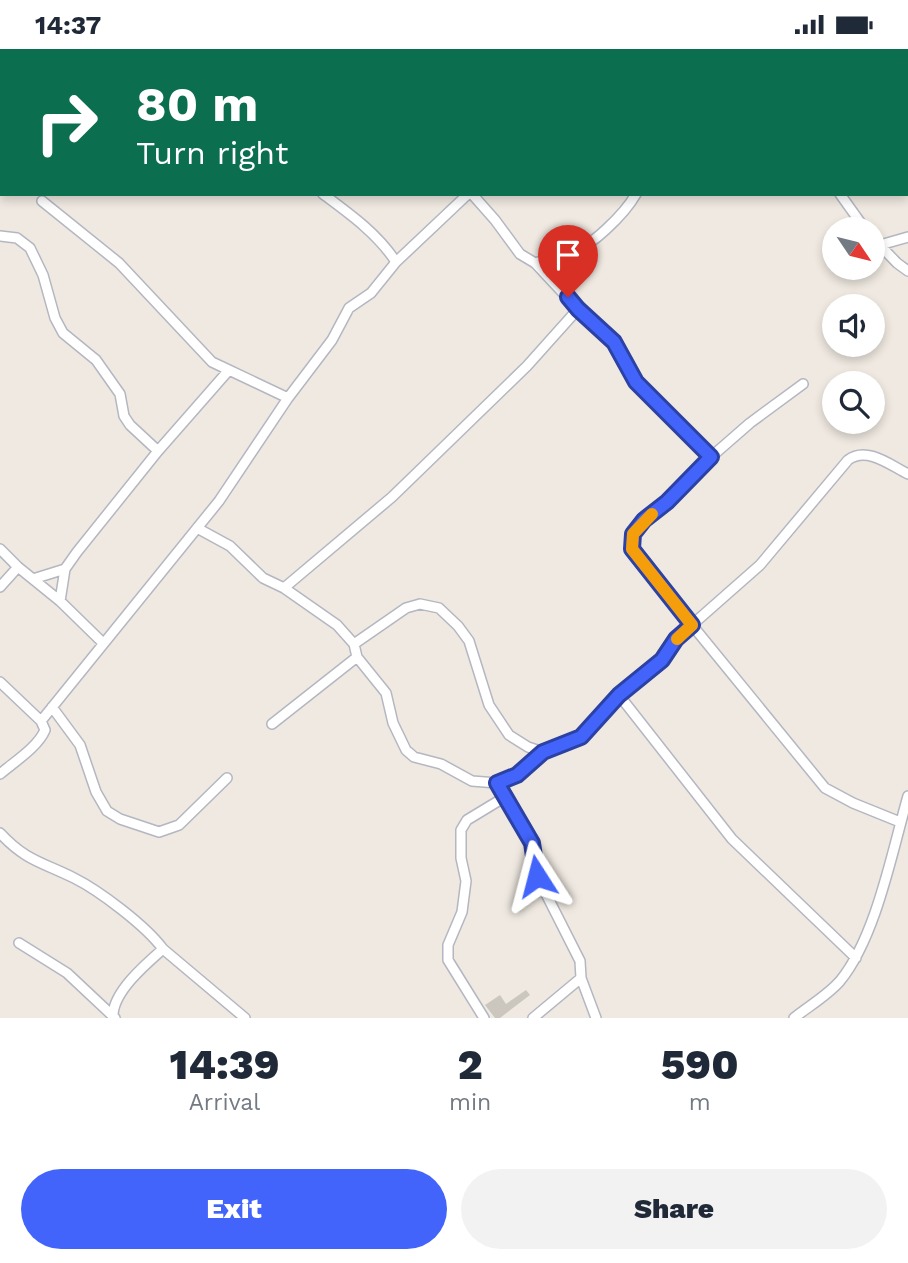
<!DOCTYPE html>
<html lang="en">
<head>
<meta charset="utf-8">
<style>
  :root { --surface:#fff; --page:#f2f2f3; --text:#1f2937; --muted:#747a83; --accent:#4264fb }
  body { margin:0; font-family:"Work Sans",sans-serif; background:var(--page); color:var(--text); height:100vh; display:flex; flex-direction:column; font-size:26px; white-space:nowrap }
  * { box-sizing:border-box; margin:0 }
  p { font-size:23px; color:var(--muted) }
  .icon { flex:none; width:38px; height:38px; fill:none; stroke:currentColor; stroke-width:2; stroke-linecap:round; stroke-linejoin:round }
  .map { position:relative; height:969px; overflow:hidden }
  .panel { display:flex; flex-direction:column; background:var(--surface); flex:1 }
  .panel>* { flex:none }
  .top-card { position:absolute; left:0px; top:0px; width:908px; height:147px; box-shadow:0 4px 10px #0003; background:#0b6e4f; color:#fff; overflow:hidden }
  .needle { width:46px; rotate:125deg }
  .tools { position:absolute; left:822px; top:168px; display:grid; gap:14px }
  .tools a { display:grid; place-items:center; width:63px; height:63px; border-radius:50%; background:var(--surface); box-shadow:0 4px 10px #0003; font-size:35px }
  .pin { position:absolute; display:grid; place-items:center; width:60px; height:60px; color:#fff; margin:-72px -30px; border-radius:50% 50% 50% 0; rotate:-45deg; box-shadow:0 0 7px #0007 }
  .pin .icon { rotate:45deg }
  .me { position:absolute; width:77px; margin:-38px; rotate:351deg; stroke-linejoin:round; filter:drop-shadow(0 0 5px #0008) }
  .turn { display:flex; align-items:center; gap:24px; height:147px; padding:0 21px; font-size:32px }
  .turn .icon { width:91px; height:91px; stroke-width:2.5 }
  .turn b { display:block; font-size:49px; line-height:60px }
  .eta { display:flex; justify-content:space-evenly; align-items:center; height:119px; text-align:center }
  .eta b { font-size:42px; font-weight:800; line-height:49px }
  .cta { display:flex; gap:14px; margin-top:auto; padding:14px 21px }
  .cta a { flex:1; height:80px; border-radius:42px; background:var(--accent); color:#fff; font-size:28px; font-weight:800; line-height:80px; text-align:center }
  .cta a+a { background:var(--page); color:var(--text) }
  .status { display:flex; justify-content:space-between; align-items:center; height:49px; padding:0 35px; background:var(--surface); direction:ltr }
  .status svg { height:19px; fill:currentColor }
  .map>svg:first-child { display:block }
  .building { fill:#cbc7bf }
  .lines { fill:none; stroke-linecap:round; stroke-linejoin:round }
  .street-casing { stroke:#b4b7c1; stroke-width:12 }
  .street { stroke:#fff; stroke-width:9 }
  .route-casing { stroke:#2b41a3; stroke-width:18 }
  .route { stroke:#4264fb; stroke-width:12 }
  .slow { stroke:#f59e0b; stroke-width:12 }
</style>
</head>
<body>
<div class="status"><b>14:37</b><svg viewBox="0 0 49 12"><path d="M0 12V9h3v3zM5 12V6h3v6zM10 12V3h3v9zM15 12V0h3v12zM26 1h20v11H26zM47 4h2v5h-2z"/></svg></div>
<div class="map">
<svg width="908" height="969" viewBox="0 0 908 969">
  <rect width="100%" height="100%" fill="#efe9e1"/>
  <path class="building" d="M 526,941 L 530,946 L 500,969 L 495,969 L 485,956 L 500,946 L 506,955 Z"/>
  <g class="lines">
    <defs>
      <path id="street" d="M 176,0 L 178,2
        M 715,0 L 716,2
        M 901,0 L 902,2
        M 414,2 L 414,0
        M 608,2 L 611,0
        M 882,2 L 887,0
        M 906,10 L 908,12
        M 323,145 C 350,165 378,185 396,213
        M 472,145 L 495,171 L 520,205 L 535,214 L 578,260 L 614,293 L 636,333 L 711,408
        M 840,145 L 865,180
        M 42,152 L 119,214 L 212,313 L 288,349
        M 0,187 L 17,189 L 30,199 L 43,226 L 55,269 L 63,284 L 96,311 L 120,345 L 124,367 L 130,376 L 158,402
        M 873,189 L 897,214 L 908,222
        M 880,196 L 908,188
        M 535,214 C 545,211 556,209 567,206 C 590,199 624,166 636,145
        M 803,335 L 750,374 L 711,408 L 667,453 L 644,471 L 633,485 L 632,500 L 692,576 L 825,739 L 853,754 L 900,773
        M 197,479 L 230,497 L 263,529 L 284,539 L 337,576 L 354,595 L 357,608 L 386,644 L 393,674 L 406,701 L 414,708 L 441,715 L 472,732 L 497,734 L 517,726 L 543,703 L 581,688 L 619,646 L 662,611 L 676,590 L 760,516 L 848,411 C 867,397 890,416 908,425
        M 0,500 L 18,518 L 60,552 L 103,594
        M 33,530 L 65,520
        M 0,538 L 18,518
        M 284,539 L 392,448 L 527,317 L 578,260
        M 60,552 L 65,520 L 77,503 L 158,402 L 229,321
        M 354,595 L 406,559 L 420,555 L 439,559 L 458,577 L 469,592 L 489,656 L 509,686 L 528,698 L 543,703
        M 0,633 L 41,672 L 45,681 C 38,698 14,713 0,725
        M 619,646 L 732,790 L 856,909
        M 52,658 L 80,696 L 96,743 L 107,762 L 120,770 L 159,783 L 179,776 L 227,729
        M 41,672 L 219,452 L 288,349 L 332,291 L 349,259 L 371,244 L 396,213 L 468,145
        M 272,675 L 357,608
        M 497,734 L 532,794 L 537,827 L 580,912 L 581,929 L 596,969
        M 0,784 C 26,812 42,813 74,829 C 100,842 146,877 163,900 L 245,969
        M 19,894 L 67,924 L 115,969
        M 113,965 C 115,941 146,915 163,900
        M 484,969 L 448,911 L 448,896 L 462,863 L 466,832 L 461,809 L 461,781 L 467,771 L 505,748
        M 533,969 L 581,929
        M 794,969 C 809,957 828,946 840,932 C 876,888 892,803 908,747"/>
    </defs>
    <use href="#street" class="street-casing"/>
    <use href="#street" class="street"/>
  </g>
  <g class="lines">
    <defs>
      <path id="route" d="M 537,827 L 532,794 L 497,734 L 517,726 L 543,703 L 581,688 L 619,646 L 662,611 L 676,590 L 692,576 L 632,500 L 633,485 L 644,471 L 667,453 L 711,408 L 636,333 L 614,293 L 578,260 L 568,248"/>
    </defs>
    <use href="#route" class="route-casing"/>
    <use href="#route" class="route"/>
    <path class="slow" d="M 652,465 L 633,485 L 632,500 L 692,576 L 677,590"/>
  </g>
</svg>
<div class="tools">
<a><svg class="needle" viewBox="-14 -14 28 28"><path d="M0-13l5 13h-10z" fill="#e53935"/><path d="M0 13l5-13h-10z" fill="#747a83"/></svg></a>
<a><svg class="icon" aria-label="sound" viewBox="0 0 24 24"><path d="M4 9h4l5-4v14l-5-4H4zM17 9q2 3 0 6"/></svg></a>
<a><svg class="icon" aria-label="search" viewBox="0 0 24 24"><circle cx="10" cy="10" r="6"/><path d="M15 15l6 6"/></svg></a>
</div>
<div class="pin" style="left:568px;top:248px;background:#d93025"><svg class="icon" aria-label="arrive" viewBox="0 0 24 24"><path d="M6 21V4h12l-3 4 3 4H6"/></svg></div>
<svg class="me" style="left:537px;top:827px" viewBox="-20 -20 40 40"><path d="M0-17L14 15 0 8-14 15z" fill="#4264fb" stroke="#fff" stroke-width="4"/></svg>
<div class="top-card">
<div class="turn"><svg class="icon" aria-label="right" viewBox="0 0 24 24"><path d="M7 20v-9h11M14 6l5 5-5 5"/></svg><div><b>80 m</b>Turn right</div></div>
</div>
</div>
<section class="panel">
<div class="eta">
<div><b>14:39</b><p>Arrival</p></div>
<div><b>2</b><p>min</p></div>
<div><b>590</b><p>m</p></div>
</div>
<div class="cta"><a>Exit</a><a>Share</a></div>
</section>
</body>
</html>
